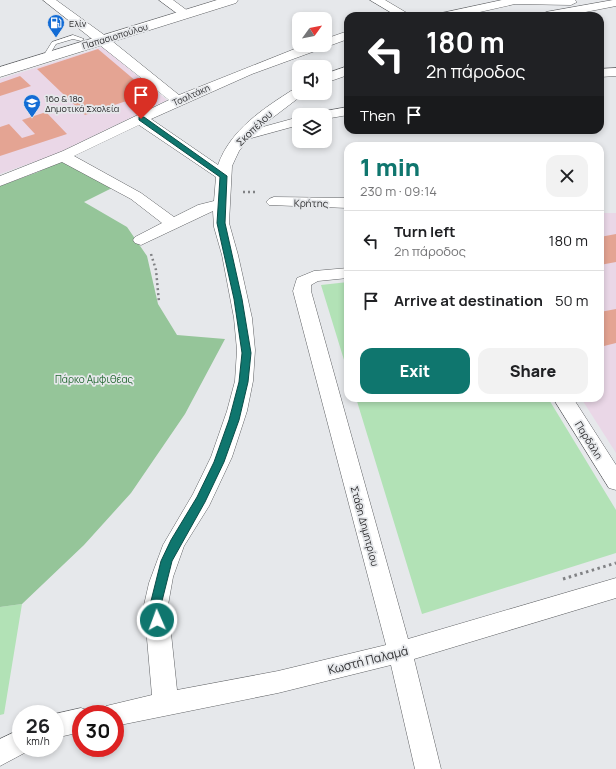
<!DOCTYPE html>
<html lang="en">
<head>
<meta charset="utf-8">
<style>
  :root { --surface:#fff; --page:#f2f2f2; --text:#202124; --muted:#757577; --line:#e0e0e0; --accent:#0f766e }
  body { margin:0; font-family:Manrope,sans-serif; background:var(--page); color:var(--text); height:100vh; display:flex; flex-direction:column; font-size:15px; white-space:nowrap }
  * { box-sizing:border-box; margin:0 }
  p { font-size:13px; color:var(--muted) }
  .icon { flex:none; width:22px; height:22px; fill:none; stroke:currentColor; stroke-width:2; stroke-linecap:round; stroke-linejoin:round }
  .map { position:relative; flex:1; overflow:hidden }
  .details { position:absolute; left:344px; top:142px; width:260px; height:260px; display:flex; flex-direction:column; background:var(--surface); border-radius:12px; box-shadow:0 2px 6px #0003 }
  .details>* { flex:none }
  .guide { position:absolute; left:344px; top:12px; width:260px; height:122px; border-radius:12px; box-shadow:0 2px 6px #0003; background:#202124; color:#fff; overflow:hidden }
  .needle { width:26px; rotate:57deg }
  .fabs { position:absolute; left:292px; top:12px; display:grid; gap:8px }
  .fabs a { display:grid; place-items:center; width:40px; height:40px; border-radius:8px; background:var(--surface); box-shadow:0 2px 6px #0003; font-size:20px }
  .speed { position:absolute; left:12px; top:705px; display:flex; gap:8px; font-size:20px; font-weight:700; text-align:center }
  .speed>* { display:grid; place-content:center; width:52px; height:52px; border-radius:50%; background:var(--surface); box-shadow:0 2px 6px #0003; line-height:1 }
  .speed small { font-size:10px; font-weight:400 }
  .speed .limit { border:6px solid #d22; background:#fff; color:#111 }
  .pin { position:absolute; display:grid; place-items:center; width:34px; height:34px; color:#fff; margin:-41px -17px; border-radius:50% 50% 50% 0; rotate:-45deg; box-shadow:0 0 4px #0007 }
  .pin .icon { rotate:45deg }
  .me { position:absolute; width:44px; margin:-22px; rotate:358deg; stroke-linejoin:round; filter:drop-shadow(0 0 3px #0008) }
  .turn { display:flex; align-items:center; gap:14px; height:84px; padding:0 16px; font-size:18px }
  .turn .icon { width:52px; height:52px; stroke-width:2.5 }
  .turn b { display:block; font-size:28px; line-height:34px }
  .then { display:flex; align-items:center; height:38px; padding:0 16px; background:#0003; gap:8px; font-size:15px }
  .round { display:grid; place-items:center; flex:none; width:42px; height:42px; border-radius:12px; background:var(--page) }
  .headline { display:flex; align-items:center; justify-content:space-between; height:68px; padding:0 16px }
  h1 { font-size:24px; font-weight:800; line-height:30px; color:var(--accent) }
  .primary-button { display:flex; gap:8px; margin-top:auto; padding:8px 16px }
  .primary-button a { flex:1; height:46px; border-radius:12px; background:var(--accent); color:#fff; font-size:16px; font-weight:800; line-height:46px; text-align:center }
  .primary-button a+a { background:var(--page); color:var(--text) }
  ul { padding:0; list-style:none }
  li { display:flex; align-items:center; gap:12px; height:60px; padding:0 16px; border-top:1px solid var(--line) }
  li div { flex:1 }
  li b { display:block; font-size:15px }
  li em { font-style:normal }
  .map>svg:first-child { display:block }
  .education { fill:#ead7e7 }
  .green { fill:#b2e2b6 }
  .forest { fill:#95c599 }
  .building { fill:#e4a493 }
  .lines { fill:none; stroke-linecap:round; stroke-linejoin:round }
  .lane-casing { stroke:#606265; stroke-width:1 }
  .street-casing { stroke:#606265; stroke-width:1 }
  .secondary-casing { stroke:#606265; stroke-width:1 }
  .path-far1 { stroke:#818285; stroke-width:2.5; stroke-dasharray:2 3; stroke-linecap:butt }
  .path { stroke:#818285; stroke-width:3; stroke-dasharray:2.5 3.5; stroke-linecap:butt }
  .lane { fill:#fff; fill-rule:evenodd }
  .street { fill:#fff; fill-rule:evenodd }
  .secondary { fill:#fff; fill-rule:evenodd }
  .route { fill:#0f766e; stroke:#0a4d48 }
  .labels { text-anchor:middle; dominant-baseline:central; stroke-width:3.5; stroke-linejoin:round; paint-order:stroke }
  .far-poi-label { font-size:9px; fill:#2b2b2d; stroke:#e6e8eb; text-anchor:start }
  .far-street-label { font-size:9px; fill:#2b2b2d; stroke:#e6e8eb }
  .street-label { font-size:10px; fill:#2b2b2d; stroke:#e6e8eb }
  .park-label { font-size:10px; fill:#226730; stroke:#e6e8eb }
  .near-street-label { font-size:12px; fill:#2b2b2d; stroke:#e6e8eb }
</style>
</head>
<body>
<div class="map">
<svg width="616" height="769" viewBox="0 0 616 769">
  <rect width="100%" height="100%" fill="#e6e8eb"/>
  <path class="education" d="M 102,47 L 167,100 L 56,154 L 0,174 L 0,79 Z
    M 600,213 L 616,213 L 616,453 L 581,398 L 600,398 Z"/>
  <path class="green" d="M 348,282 L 348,373 L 321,285 Z
    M 356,398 L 548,398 L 616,510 L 616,553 L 422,614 Z
    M 22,604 L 4,714 L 0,715 L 0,607 Z"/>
  <path class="forest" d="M 61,161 L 112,188 L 84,202 L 127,227 L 147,256 L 158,304 L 177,335 L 225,339 L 185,414 L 131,493 L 84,545 L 22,604 L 0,607 L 0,186 L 38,172 Z"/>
  <path class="building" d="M 98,49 L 150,93 L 85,115 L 37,69 Z
    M 20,76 L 31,86 L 0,96 L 0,83 Z
    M 46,112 L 67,134 L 0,156 L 0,127 L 9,124 L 22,138 L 35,134 L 22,120 Z
    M 616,234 L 616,262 L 600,265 L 600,237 Z
    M 616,309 L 616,343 L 600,347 L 600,312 Z"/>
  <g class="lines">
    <defs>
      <path id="lane" d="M 73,35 L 84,39 L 81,41 L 73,39 L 56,44 L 47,59 L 43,59 L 42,58 L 52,42 Z"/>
      <path id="street" d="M 43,0 L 56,0 L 107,37 L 179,95 L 297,48 L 307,45 L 325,45 L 325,39 L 348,31 L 348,39 L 252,74 L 151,119 L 218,165 C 230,130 264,108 294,89 L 299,88 L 299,93 L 305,93 L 259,128 L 299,117 L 299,125 L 248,139 L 239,151 L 232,166 L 229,223 L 238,255 L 252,318 L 255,350 L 253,381 L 247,411 L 232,457 L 209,506 L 184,546 L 173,577 L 168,605 L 177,690 L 278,671 L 386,645 L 293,291 L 297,278 L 314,271 L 348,268 L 348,278 L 318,281 L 311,285 L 311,291 L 408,639 L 616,578 L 616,598 L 414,659 L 441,769 L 415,769 L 391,665 L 278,693 L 115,726 L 115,714 L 102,714 L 106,706 L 152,695 L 144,605 L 149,583 L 163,545 L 193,494 L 211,457 L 227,411 L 235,381 L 237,350 L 234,318 L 222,255 L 214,227 L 213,211 L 141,245 L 135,243 L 133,240 L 135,237 L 162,223 L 131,199 L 62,162 L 0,186 L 0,176 L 63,151 L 169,100 ZM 139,125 L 216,177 L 214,201 L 198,205 L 174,217 L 141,193 L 74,156 Z
        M 159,0 L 173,0 L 192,14 L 190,17 L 182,17 Z
        M 370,0 L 385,0 L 412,16 L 397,16 Z
        M 502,0 L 575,0 L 577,2 L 571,5 L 515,4 L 462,16 L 440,16 L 442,13 Z
        M 613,0 L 616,0 L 616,6 L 565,16 L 540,16 L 546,12 Z
        M 348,66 L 348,75 L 325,83 L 325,74 Z
        M 616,68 L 616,76 L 600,77 L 600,69 Z
        M 348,107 L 348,115 L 325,119 L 325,115 L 318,115 L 320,112 Z
        M 274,197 L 348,198 L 348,208 L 269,205 L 266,202 L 269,199 Z
        M 553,398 L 573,398 L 616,465 L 616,490 L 609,488 Z
        M 81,708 L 90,711 L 91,714 L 81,714 L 81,732 L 55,738 L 55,714 Z
        M 21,729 L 21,748 L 31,748 L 30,750 L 0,766 L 0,739 Z"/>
      <path id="secondary" d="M 217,0 L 238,0 L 236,3 L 0,77 L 0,67 Z"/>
    </defs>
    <use href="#lane" class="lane-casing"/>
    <use href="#street" class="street-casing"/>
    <use href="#secondary" class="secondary-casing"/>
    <path class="path-far1" d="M 243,192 L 258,192
      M 151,254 L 156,270 L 159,302"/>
    <path class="path" d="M 563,579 L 616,563
      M 32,714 L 43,711"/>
    <use href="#lane" class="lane"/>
    <use href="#street" class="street"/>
    <use href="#secondary" class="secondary"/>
  </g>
  <path class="route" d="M 139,117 L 144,117 L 227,176 L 225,223 L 242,299 L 251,353 L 248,382 L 239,420 L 224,462 L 205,502 L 172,561 L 161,605 L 163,620 L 161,624 L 157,625 L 153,624 L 150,605 L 161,561 L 171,540 L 197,497 L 214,462 L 229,420 L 239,382 L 242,353 L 234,299 L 217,223 L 220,177 L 139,120 Z"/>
  <defs>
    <symbol id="fuel-pin" viewBox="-11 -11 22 30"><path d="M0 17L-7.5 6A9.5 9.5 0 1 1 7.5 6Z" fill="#136cd5" stroke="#e6e8eb"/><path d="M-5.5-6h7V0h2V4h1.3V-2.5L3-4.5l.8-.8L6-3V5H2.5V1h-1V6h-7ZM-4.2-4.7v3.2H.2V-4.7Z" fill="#fff"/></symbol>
    <symbol id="school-pin" viewBox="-11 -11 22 30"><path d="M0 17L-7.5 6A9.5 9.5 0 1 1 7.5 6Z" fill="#136cd5" stroke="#e6e8eb"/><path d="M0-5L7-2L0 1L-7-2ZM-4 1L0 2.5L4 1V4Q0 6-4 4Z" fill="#fff"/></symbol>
  </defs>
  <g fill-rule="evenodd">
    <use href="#fuel-pin" x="46" y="13" width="20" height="27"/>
    <use href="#school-pin" x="22" y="93" width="20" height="27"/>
  </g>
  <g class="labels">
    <g class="far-poi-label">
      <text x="69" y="23">Ελίν</text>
      <text x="45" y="98">16ο &amp; 18ο<tspan x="45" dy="10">Δημοτικά Σχολεία</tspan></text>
    </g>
    <g class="far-street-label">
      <text transform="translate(115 36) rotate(-17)">Παπασιοπούλου</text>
      <text transform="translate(191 95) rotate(-24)">Τσαλτάκη</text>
    </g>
    <g class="street-label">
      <text transform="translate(254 128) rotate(-44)">Σκοπέλου</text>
      <text transform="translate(311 203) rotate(1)">Κρήτης</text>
      <text transform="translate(589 440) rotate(58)">Παρδάλη</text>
      <text transform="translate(365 526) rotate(75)">Στάθη Δημητρίου</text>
    </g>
    <g class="park-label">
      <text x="94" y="379">Πάρκο Αμφιθέας</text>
    </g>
    <g class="near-street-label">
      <text transform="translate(368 660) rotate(-14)">Κωστή Παλαμά</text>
    </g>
  </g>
</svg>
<div class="fabs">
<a><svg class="needle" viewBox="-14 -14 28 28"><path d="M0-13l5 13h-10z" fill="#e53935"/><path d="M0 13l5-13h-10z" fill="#757577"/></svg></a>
<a><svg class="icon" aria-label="sound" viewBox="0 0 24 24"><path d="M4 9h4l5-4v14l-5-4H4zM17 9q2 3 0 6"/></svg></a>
<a><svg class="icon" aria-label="layers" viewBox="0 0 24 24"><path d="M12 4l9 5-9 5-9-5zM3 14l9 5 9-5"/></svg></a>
</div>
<div class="speed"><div>26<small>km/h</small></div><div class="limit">30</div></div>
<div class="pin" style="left:141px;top:119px;background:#d93025"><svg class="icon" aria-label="arrive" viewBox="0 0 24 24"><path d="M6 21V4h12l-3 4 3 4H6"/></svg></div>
<svg class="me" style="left:157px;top:620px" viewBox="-20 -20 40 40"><circle r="17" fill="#0f766e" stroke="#fff" stroke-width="3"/><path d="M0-11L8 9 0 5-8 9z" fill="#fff"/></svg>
<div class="guide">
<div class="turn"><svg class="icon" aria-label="left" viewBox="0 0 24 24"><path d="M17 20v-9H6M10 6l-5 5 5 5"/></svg><div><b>180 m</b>2η πάροδος</div></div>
<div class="then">Then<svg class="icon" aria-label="arrive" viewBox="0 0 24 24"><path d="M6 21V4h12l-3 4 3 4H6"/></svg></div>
</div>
<section class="details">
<div class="headline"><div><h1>1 min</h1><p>230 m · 09:14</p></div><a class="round"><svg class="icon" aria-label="close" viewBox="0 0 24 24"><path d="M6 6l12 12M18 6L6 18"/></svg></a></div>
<ul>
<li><svg class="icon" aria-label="left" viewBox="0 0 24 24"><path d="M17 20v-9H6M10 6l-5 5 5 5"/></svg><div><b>Turn left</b><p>2η πάροδος</p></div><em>180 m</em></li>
<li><svg class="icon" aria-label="arrive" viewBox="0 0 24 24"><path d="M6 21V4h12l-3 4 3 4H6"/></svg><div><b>Arrive at destination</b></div><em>50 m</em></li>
</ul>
<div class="primary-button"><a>Exit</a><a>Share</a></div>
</section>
</div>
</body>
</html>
